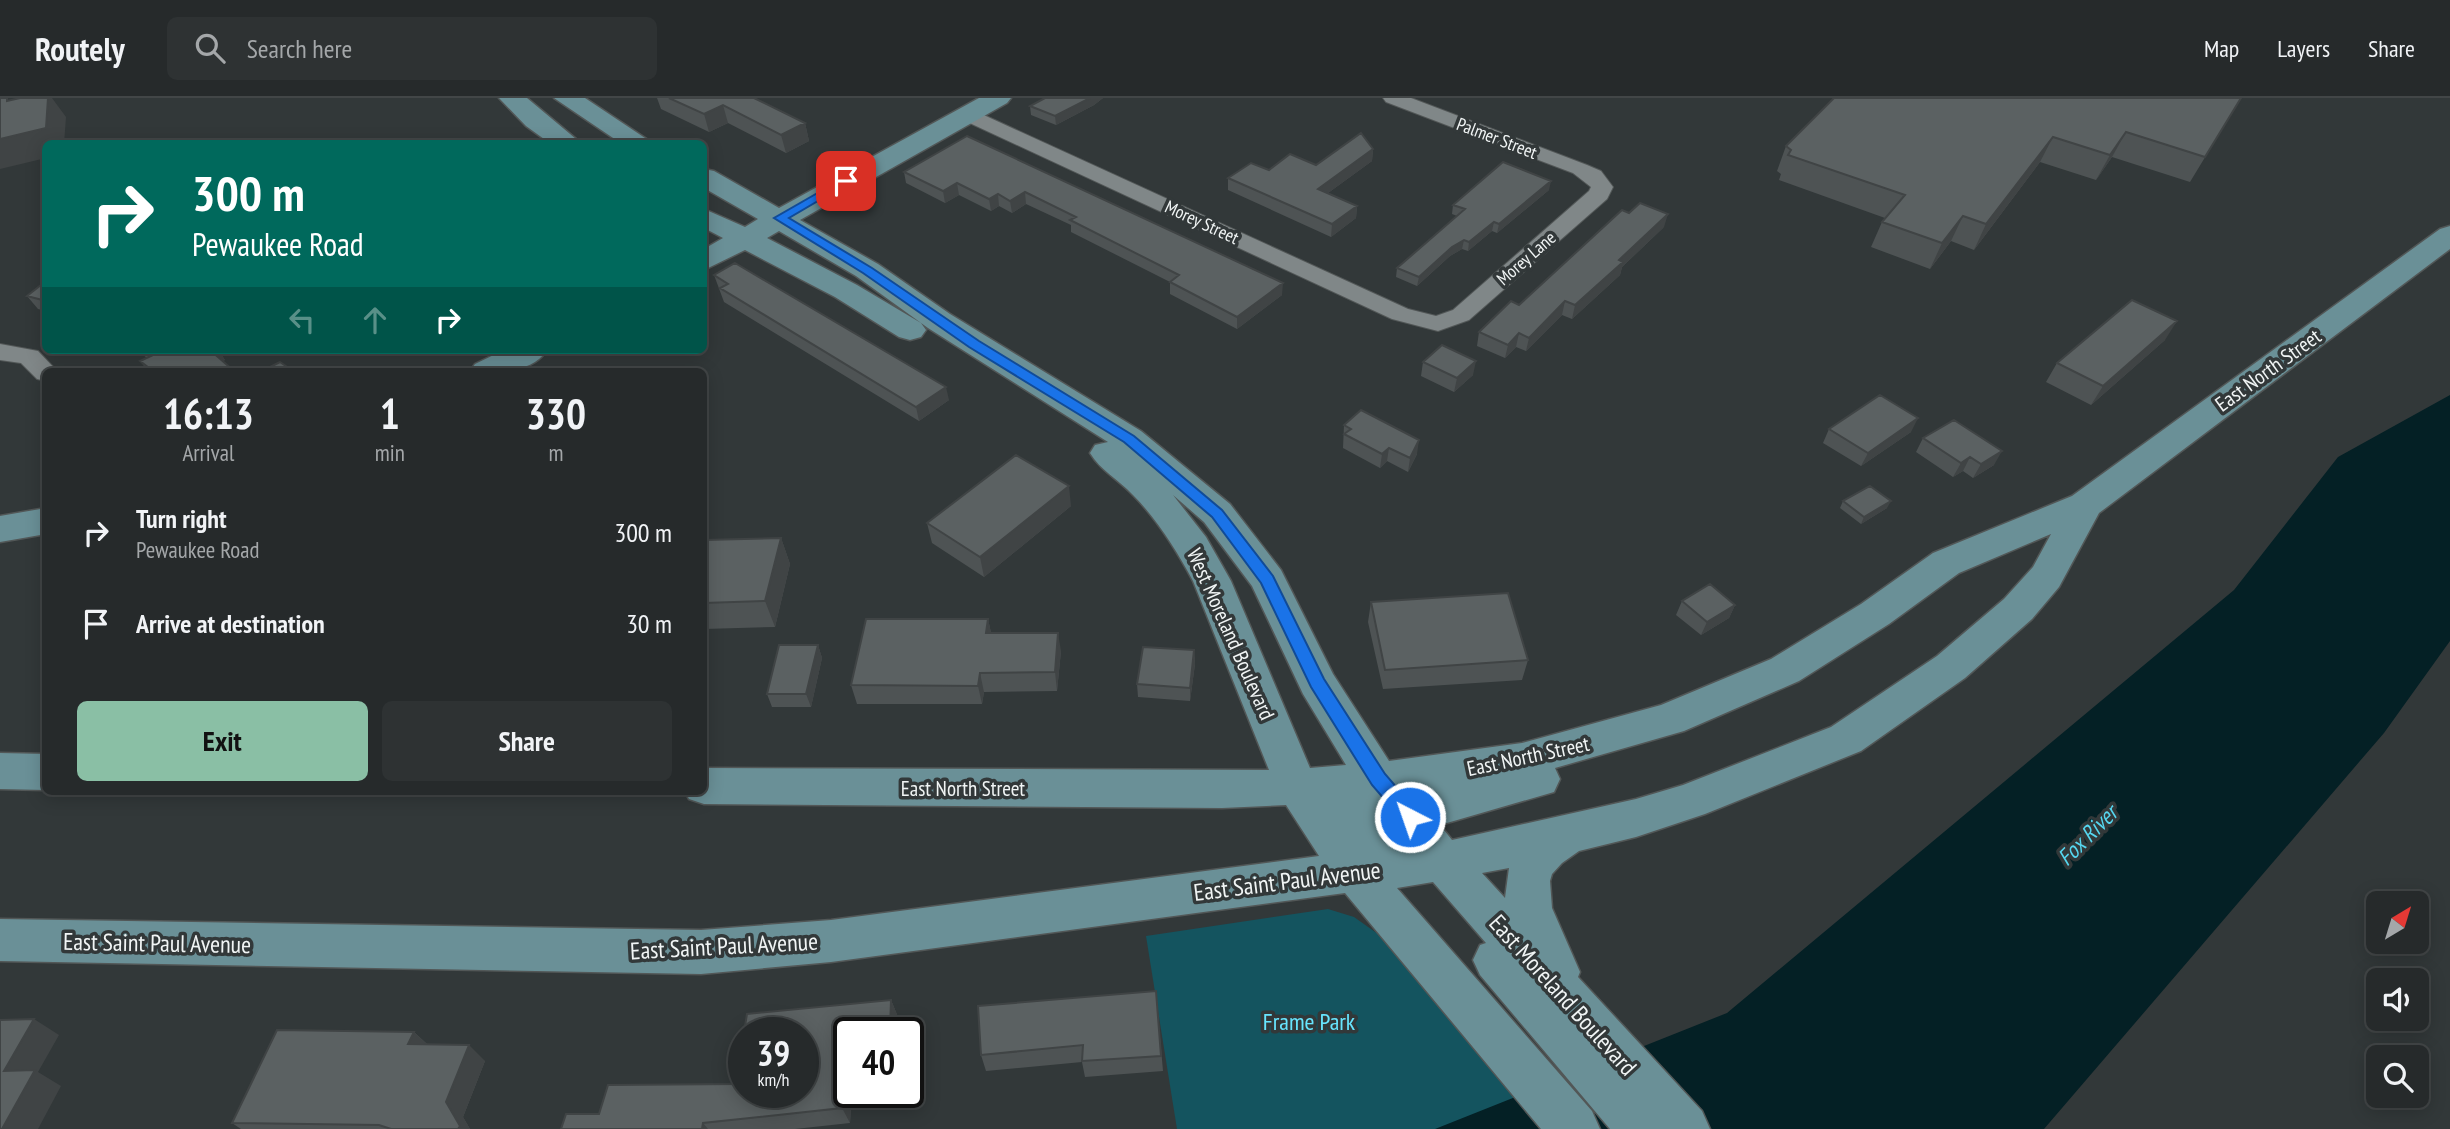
<!DOCTYPE html>
<html lang="en">
<head>
<meta charset="utf-8">
<style>
  :root { --surface:#262a2b; --page:#2e3233; --text:#f1f3f6; --muted:#a4a7a9; --line:#424647; --accent:#8abfa5 }
  body { margin:0; font-family:"PT Sans Narrow",sans-serif; background:var(--page); color:var(--text); height:100vh; display:flex; flex-direction:column; font-size:26px; white-space:nowrap }
  * { box-sizing:border-box; margin:0 }
  p { font-size:23px; color:var(--muted) }
  .icon { flex:none; width:38px; height:38px; fill:none; stroke:currentColor; stroke-width:2; stroke-linecap:round; stroke-linejoin:round }
  .map { position:relative; flex:1; overflow:hidden }
  .sheet { position:absolute; left:42px; top:270px; width:665px; height:427px; display:flex; flex-direction:column; background:var(--surface); border-radius:10px; box-shadow:0 4px 18px #0003,0 0 0 2px var(--line) }
  .sheet>* { flex:none }
  .banner { position:absolute; left:42px; top:42px; width:665px; height:214px; border-radius:10px; box-shadow:0 4px 18px #0003,0 0 0 2px var(--line); background:#00695c; color:#fff; overflow:hidden }
  .needle { width:46px; rotate:38deg }
  .tools { position:absolute; left:2366px; top:793px; display:grid; gap:14px }
  .tools a { display:grid; place-items:center; width:63px; height:63px; border-radius:10px; background:var(--surface); box-shadow:0 4px 18px #0003,0 0 0 2px var(--line); font-size:35px }
  .speed { position:absolute; left:728px; top:919px; display:flex; gap:14px; font-size:35px; font-weight:700; text-align:center }
  .speed>* { display:grid; place-content:center; width:91px; height:91px; border-radius:50%; background:var(--surface); box-shadow:0 4px 18px #0003,0 0 0 2px var(--line); line-height:1 }
  .speed small { font-size:18px; font-weight:400 }
  .speed .limit { border:4px solid #111; border-radius:10px; background:#fff; color:#111 }
  .pin { position:absolute; display:grid; place-items:center; width:60px; height:60px; color:#fff; margin:-30px; border-radius:14px; box-shadow:0 4px 10px #0006 }
  .me { position:absolute; width:77px; margin:-38px; rotate:319deg; stroke-linejoin:round; filter:drop-shadow(0 0 5px #0008) }
  .turn { display:flex; align-items:center; gap:24px; height:147px; padding:0 35px; font-size:32px }
  .turn .icon { width:91px; height:91px; stroke-width:2.5 }
  .turn b { display:block; font-size:49px; line-height:60px }
  .lanes { display:flex; align-items:center; height:66px; padding:0 35px; background:#0003; justify-content:center; gap:35px; direction:ltr }
  .lanes .off { opacity:.35 }
  .eta { display:flex; justify-content:space-evenly; align-items:center; height:119px; text-align:center }
  .eta b { font-size:42px; font-weight:600; line-height:49px }
  .primary-button { display:flex; gap:14px; margin-top:auto; padding:14px 35px }
  .primary-button a { flex:1; height:80px; border-radius:10px; background:var(--accent); color:#111; font-size:28px; font-weight:600; line-height:80px; text-align:center }
  .primary-button a+a { background:var(--page); color:var(--text) }
  ul { padding:0; list-style:none }
  li { display:flex; align-items:center; gap:21px; height:91px; padding:0 35px }
  li div { flex:1 }
  li b { display:block; font-size:26px }
  li em { font-style:normal }
  header { display:flex; align-items:center; gap:42px; box-sizing:border-box; height:98px; padding:0 35px; background:var(--surface); border-bottom:2px solid var(--line) }
  header strong { font-size:33px }
  nav { display:flex; gap:38px; margin-inline-start:auto; font-size:24px }
  .search { width:490px; height:63px; background:var(--page); display:flex; align-items:center; gap:18px; box-sizing:border-box; padding:0 24px; border-radius:10px; color:var(--muted); font-size:26px }
  .map>svg:first-child { display:block }
  .green { fill:#14545f }
  .water { fill:#042025 }
  .lines { fill:none; stroke-linecap:round; stroke-linejoin:round }
  .street-casing { stroke:#525757; stroke-width:2 }
  .secondary-casing { stroke:#525757; stroke-width:3 }
  .street { fill:#808788; fill-rule:evenodd }
  .secondary { fill:#6a9097; fill-rule:evenodd }
  .wall { fill:#4e5354 }
  .shaded-wall { fill:#404445 }
  .building { fill:#5b6162; stroke:#404445; stroke-width:2 }
  .route { fill:#1a73e8; stroke:#114b97; stroke-width:2 }
  .labels { text-anchor:middle; dominant-baseline:central; stroke-width:7; stroke-linejoin:round; paint-order:stroke }
  .far-street-label { font-size:18px; fill:#f1f5f5; stroke:#323839 }
  .street-label { font-size:21px; fill:#f1f5f5; stroke:#323839 }
  .water-label { font-size:23px; font-style:italic; fill:#56d6ef; stroke:#323839 }
  .near-street-label { font-size:24px; fill:#f1f5f5; stroke:#323839 }
  .near-park-label { font-size:24px; fill:#67e5fe; stroke:#323839 }
</style>
</head>
<body>
<header>
<strong>Routely</strong>
<div class="search"><svg class="icon" aria-label="search" viewBox="0 0 24 24"><circle cx="10" cy="10" r="6"/><path d="M15 15l6 6"/></svg>Search here</div>
<nav><a>Map</a><a>Layers</a><a>Share</a></nav>
</header>
<div class="map">
<svg width="2450" height="1031" viewBox="0 0 2450 1031">
  <rect width="100%" height="100%" fill="#323839"/>
  <path class="green" d="M 1328,811 L 1354,819 L 1378,836 L 1551,1031 L 1177,1031 L 1146,838 Z"/>
  <path class="water" d="M 2450,297 L 2450,543 L 2384,635 L 2044,1031 L 1435,1031 L 1727,915 L 2234,492 L 2338,359 Z"/>
  <g class="lines">
    <defs>
      <path id="street" d="M 1383,0 L 1411,0 L 1587,67 L 1601,73 L 1613,89 L 1607,101 L 1469,222 L 1438,233 L 1392,221 L 961,21 L 958,17 L 961,13 L 975,13 L 1408,211 L 1436,218 L 1453,212 L 1589,93 L 1591,89 L 1573,75 L 1386,4 Z
        M 0,246 L 38,253 L 57,273 L 46,273 L 46,283 L 37,281 L 21,265 L 0,262 Z"/>
      <path id="secondary" d="M 499,0 L 527,0 L 582,46 L 551,46 L 526,28 Z
        M 554,0 L 585,0 L 654,46 L 622,46 Z
        M 979,0 L 1011,0 L 1007,5 L 800,122 L 878,166 L 950,216 L 1141,333 L 1230,406 L 1281,472 L 1333,576 L 1389,663 L 1522,645 L 1661,607 L 1771,561 L 1861,506 L 1933,455 L 2072,398 L 2440,131 L 2450,128 L 2450,151 L 2099,415 L 2059,489 L 2032,521 L 1965,580 L 1861,653 L 1705,716 L 1636,739 L 1579,753 L 1562,765 L 1552,776 L 1550,783 L 1552,810 L 1580,874 L 1578,879 L 1702,1013 L 1710,1031 L 1610,1031 L 1480,877 L 1473,862 L 1480,847 L 1486,845 L 1433,784 L 1397,790 L 1592,1013 L 1600,1031 L 1541,1031 L 1345,795 L 831,864 L 701,876 L 0,863 L 0,821 L 701,832 L 831,822 L 1319,758 L 1286,707 L 1222,710 L 704,706 L 689,701 L 685,693 L 704,693 L 704,670 L 1269,672 L 1193,483 C 1177,453 1157,421 1133,397 C 1119,382 1100,372 1090,355 L 1095,347 L 1108,344 L 928,230 L 856,178 L 779,133 L 767,140 L 857,187 L 921,225 L 926,232 L 921,239 L 910,242 L 899,239 L 835,199 L 745,152 L 704,172 L 704,151 L 723,140 L 704,130 L 704,111 L 745,129 L 758,121 L 704,90 L 704,71 L 714,73 L 779,110 ZM 1173,397 L 1204,424 L 1252,488 L 1303,596 L 1346,667 L 1310,670 L 1231,483 L 1206,439 ZM 2051,436 L 2033,469 L 2004,501 L 1937,558 L 1831,629 L 1683,687 L 1636,701 L 1452,742 L 1440,727 L 1554,694 L 1560,681 L 1555,670 L 1684,633 L 1799,583 L 1889,526 L 1959,475 ZM 1509,770 L 1505,800 L 1482,775 Z
        M 504,252 L 547,252 C 531,277 496,273 470,273 L 475,266 Z
        M 46,410 L 46,436 L 0,444 L 0,418 Z
        M 0,655 L 46,656 L 46,692 L 0,691 Z"/>
    </defs>
    <use href="#street" class="street-casing"/>
    <use href="#secondary" class="secondary-casing"/>
    <use href="#street" class="street"/>
    <use href="#secondary" class="secondary"/>
  </g>
  <path class="wall" d="M 657,0 L 754,0 L 805,25 L 809,43 L 786,55 L 728,25 L 709,34 L 661,11 Z
    M 1045,0 L 1103,0 L 1094,7 L 1056,27 L 1031,17 L 1030,8 Z
    M 2241,0 L 2190,84 L 2112,59 L 2096,82 L 2040,64 L 1974,152 L 1951,143 L 1930,171 L 1871,149 L 1882,124 L 1885,120 L 1779,82 L 1781,76 L 1777,73 L 1786,48 Z
    M 967,38 L 1282,197 L 1237,231 L 1170,196 L 1170,184 L 1071,134 L 1071,127 L 1026,106 L 1012,115 L 999,108 L 991,113 L 959,97 L 945,105 L 906,85 L 904,74 Z
    M 1373,51 L 1372,63 L 1328,95 L 1357,108 L 1356,120 L 1331,139 L 1228,92 L 1228,80 L 1316,67 Z
    M 1549,92 L 1497,135 L 1492,133 L 1468,153 L 1462,151 L 1450,158 L 1417,188 L 1396,179 L 1397,170 L 1457,118 L 1452,116 L 1453,107 Z
    M 1664,129 L 1622,169 L 1620,177 L 1572,221 L 1562,217 L 1526,253 L 1516,249 L 1505,260 L 1477,248 L 1479,234 L 1519,207 Z
    M 714,177 L 949,302 L 919,323 L 724,204 Z
    M 46,183 L 46,213 L 38,211 L 27,198 Z
    M 2165,242 L 2091,307 L 2046,284 L 2057,265 Z
    M 137,252 L 218,252 L 225,262 L 222,263 L 234,273 L 148,273 L 140,263 L 147,260 Z
    M 1423,264 L 1473,277 L 1454,294 L 1421,278 Z
    M 1344,327 L 1417,356 L 1408,374 L 1387,363 L 1380,370 L 1343,350 Z
    M 1829,331 L 1911,334 L 1861,368 L 1823,345 Z
    M 1923,340 L 1994,367 L 1973,380 L 1963,373 L 1953,379 L 1916,354 Z
    M 1843,403 L 1887,410 L 1861,426 L 1840,410 Z
    M 1071,408 L 984,479 L 932,445 L 927,425 Z
    M 781,440 L 790,466 L 775,529 L 704,531 L 704,442 Z
    M 1682,503 L 1735,507 L 1729,520 L 1701,537 L 1676,517 Z
    M 1371,504 L 1528,562 L 1522,582 L 1383,591 L 1368,524 Z
    M 988,521 L 991,535 L 1061,553 L 1057,593 L 984,594 L 982,606 L 857,606 L 851,587 Z
    M 818,547 L 822,560 L 811,609 L 772,609 L 767,596 Z
    M 1194,552 L 1195,566 L 1190,603 L 1138,599 L 1137,586 Z
    M 1156,893 L 1163,973 L 1085,979 L 1082,964 L 986,973 L 981,957 Z
    M 891,902 L 898,919 L 898,934 L 849,934 L 849,994 L 852,994 L 850,1025 L 795,1031 L 561,1031 L 599,1016 L 738,986 L 803,934 Z
    M 414,934 L 427,946 L 485,963 L 463,1019 L 470,1031 L 241,1031 L 232,1025 Z"/>
  <path class="shaded-wall" d="M 48,0 L 52,0 L 66,19 L 64,46 L 46,46 L 46,60 L 0,71 L 0,41 Z
    M 1090,0 L 1103,0 L 1094,7 L 1056,27 L 1055,18 Z
    M 723,7 L 728,25 L 709,34 L 704,16 Z
    M 805,25 L 809,43 L 786,55 L 781,37 Z
    M 2126,34 L 2112,59 L 2096,82 L 2110,57 Z
    M 2053,39 L 2040,64 L 1974,152 L 1986,126 Z
    M 1373,51 L 1372,63 L 1317,103 L 1318,91 Z
    M 1551,83 L 1549,92 L 1497,135 L 1499,126 Z
    M 957,85 L 959,97 L 945,105 L 943,93 Z
    M 1025,94 L 1026,106 L 1012,115 L 1010,103 Z
    M 998,96 L 999,108 L 991,113 L 989,101 Z
    M 1357,108 L 1356,120 L 1331,139 L 1332,126 Z
    M 1668,116 L 1664,129 L 1622,169 L 1620,177 L 1572,221 L 1575,207 L 1619,162 Z
    M 1963,118 L 1951,143 L 1930,171 L 1942,145 Z
    M 1494,124 L 1492,133 L 1468,153 L 1469,144 Z
    M 1464,142 L 1462,151 L 1450,158 L 1417,188 L 1419,179 L 1452,149 Z
    M 1283,185 L 1282,197 L 1237,231 L 1237,219 Z
    M 1565,203 L 1562,217 L 1526,253 L 1529,240 Z
    M 2177,223 L 2165,242 L 2091,307 L 2103,288 Z
    M 1519,235 L 1516,249 L 1505,260 L 1508,247 Z
    M 210,252 L 218,252 L 225,262 L 219,265 Z
    M 1476,263 L 1473,277 L 1454,294 L 1457,280 Z
    M 946,289 L 949,302 L 919,323 L 916,309 Z
    M 1918,320 L 1911,334 L 1861,368 L 1868,355 Z
    M 1419,342 L 1417,356 L 1408,374 L 1410,360 Z
    M 1389,350 L 1387,363 L 1380,370 L 1382,356 Z
    M 2002,353 L 1994,367 L 1973,380 L 1981,366 Z
    M 1970,359 L 1963,373 L 1953,379 L 1961,365 Z
    M 1069,388 L 1071,408 L 984,479 L 980,459 Z
    M 1891,403 L 1887,410 L 1861,426 L 1864,419 Z
    M 781,440 L 790,466 L 775,529 L 765,503 Z
    M 1735,507 L 1729,520 L 1701,537 L 1707,524 Z
    M 988,521 L 992,539 L 986,535 Z
    M 1058,535 L 1061,553 L 1057,593 L 1055,574 Z
    M 818,547 L 822,560 L 811,609 L 806,596 Z
    M 1194,552 L 1195,566 L 1190,603 L 1190,590 Z
    M 980,575 L 984,594 L 982,606 L 978,588 Z
    M 891,902 L 898,919 L 898,934 L 890,934 Z
    M 34,921 L 59,937 L 38,974 L 61,988 L 38,1031 L 2,1031 L 4,973 Z
    M 414,934 L 431,950 L 408,946 Z
    M 847,943 L 849,947 L 849,994 L 852,994 L 850,1025 L 842,1010 Z
    M 469,947 L 485,963 L 463,1019 L 470,1031 L 458,1031 L 446,1004 Z
    M 703,1025 L 708,1031 L 702,1031 Z"/>
  <path class="building" d="M 0,0 L 7,0 L 7,3 L 20,0 L 48,0 L 46,30 L 0,41 Z
    M 669,0 L 754,0 L 805,25 L 781,37 L 723,7 L 704,16 Z
    M 1045,0 L 1090,0 L 1055,18 L 1030,8 Z
    M 1834,0 L 2241,0 L 2205,59 L 2126,34 L 2110,57 L 2053,39 L 1986,126 L 1963,118 L 1942,145 L 1882,124 L 1905,97 L 1788,57 L 1791,52 L 1786,48 Z
    M 1361,35 L 1373,51 L 1318,91 L 1357,108 L 1332,126 L 1228,80 L 1251,65 L 1269,72 L 1290,56 L 1316,67 Z
    M 967,38 L 1283,185 L 1237,219 L 1170,184 L 1179,177 L 1070,122 L 1076,119 L 1025,94 L 1010,103 L 998,96 L 989,101 L 957,85 L 943,93 L 904,74 Z
    M 1503,64 L 1551,83 L 1499,126 L 1494,124 L 1469,144 L 1464,142 L 1452,149 L 1419,179 L 1397,170 L 1465,111 L 1453,107 Z
    M 1640,105 L 1668,116 L 1619,162 L 1623,164 L 1575,207 L 1565,203 L 1529,240 L 1519,235 L 1508,247 L 1479,234 L 1511,203 L 1519,207 L 1622,112 L 1629,115 Z
    M 735,165 L 946,289 L 916,309 L 720,190 L 728,186 L 714,177 Z
    M 46,183 L 46,203 L 27,198 Z
    M 2132,202 L 2177,223 L 2103,288 L 2057,265 Z
    M 1442,247 L 1476,263 L 1457,280 L 1423,264 Z
    M 143,252 L 210,252 L 234,273 L 153,273 L 140,263 L 151,258 Z
    M 280,264 L 293,273 L 262,273 Z
    M 1880,297 L 1918,320 L 1868,355 L 1829,331 Z
    M 1361,312 L 1419,342 L 1410,360 L 1389,350 L 1382,356 L 1344,336 L 1351,331 L 1344,327 Z
    M 1954,322 L 2002,353 L 1981,366 L 1970,359 L 1961,365 L 1923,340 Z
    M 1016,357 L 1069,388 L 980,459 L 927,425 Z
    M 1870,388 L 1891,403 L 1864,419 L 1843,403 Z
    M 781,440 L 765,503 L 704,505 L 704,442 Z
    M 1710,486 L 1735,507 L 1707,524 L 1682,503 Z
    M 1508,495 L 1528,562 L 1385,572 L 1371,504 Z
    M 866,521 L 988,521 L 986,535 L 1058,535 L 1055,574 L 980,575 L 978,588 L 851,587 Z
    M 779,547 L 818,547 L 806,596 L 767,596 Z
    M 1143,549 L 1194,552 L 1190,590 L 1137,586 Z
    M 1156,893 L 1161,958 L 1082,963 L 1083,947 L 981,957 L 978,908 Z
    M 891,902 L 890,934 L 849,934 L 849,943 L 847,943 L 842,1010 L 703,1025 L 702,1031 L 561,1031 L 566,1016 L 599,1016 L 608,987 L 738,986 L 744,940 L 744,994 L 803,994 L 803,934 L 744,934 L 747,916 Z
    M 34,921 L 4,973 L 35,972 L 2,1031 L 0,1031 L 0,922 Z
    M 277,932 L 414,934 L 408,946 L 469,947 L 446,1004 L 460,1028 L 458,1031 L 391,1031 L 379,1027 L 232,1025 Z"/>
  <path class="route" d="M 842,81 L 852,83 L 789,120 L 872,170 L 979,243 L 1134,338 L 1222,412 L 1273,478 L 1324,581 L 1385,676 L 1417,713 L 1419,719 L 1417,724 L 1404,724 L 1372,687 L 1311,589 L 1261,485 L 1212,419 L 1124,344 L 969,249 L 863,175 L 774,120 Z"/>
  <g class="labels">
    <g class="far-street-label">
      <text transform="translate(1497 40) rotate(21)">Palmer Street</text>
      <text transform="translate(1202 124) rotate(25)">Morey Street</text>
      <text transform="translate(1526 160) rotate(-41)">Morey Lane</text>
    </g>
    <g class="street-label">
      <text transform="translate(2268 272) rotate(-36)">East North Street</text>
      <text transform="translate(1231 536) rotate(66)">West Moreland Boulevard</text>
      <text transform="translate(1528 658) rotate(-12)">East North Street</text>
      <text x="963" y="690">East North Street</text>
    </g>
    <g class="water-label">
      <text transform="translate(2087 737) rotate(-45)">Fox River</text>
    </g>
    <g class="near-street-label">
      <text transform="translate(1287 783) rotate(-7)">East Saint Paul Avenue</text>
      <text transform="translate(157 845) rotate(1)">East Saint Paul Avenue</text>
      <text transform="translate(724 848) rotate(-3)">East Saint Paul Avenue</text>
      <text transform="translate(1563 897) rotate(48)">East Moreland Boulevard</text>
    </g>
    <g class="near-park-label">
      <text x="1309" y="923">Frame Park</text>
    </g>
  </g>
</svg>
<div class="tools">
<a><svg class="needle" viewBox="-14 -14 28 28"><path d="M0-13l5 13h-10z" fill="#e53935"/><path d="M0 13l5-13h-10z" fill="#a4a7a9"/></svg></a>
<a><svg class="icon" aria-label="sound" viewBox="0 0 24 24"><path d="M4 9h4l5-4v14l-5-4H4zM17 9q2 3 0 6"/></svg></a>
<a><svg class="icon" aria-label="search" viewBox="0 0 24 24"><circle cx="10" cy="10" r="6"/><path d="M15 15l6 6"/></svg></a>
</div>
<div class="speed"><div>39<small>km/h</small></div><div class="limit">40</div></div>
<div class="pin" style="left:846px;top:83px;background:#d93025"><svg class="icon" aria-label="arrive" viewBox="0 0 24 24"><path d="M6 21V4h12l-3 4 3 4H6"/></svg></div>
<svg class="me" style="left:1410px;top:719px" viewBox="-20 -20 40 40"><circle r="17" fill="#1a73e8" stroke="#fff" stroke-width="3"/><path d="M0-11L8 9 0 5-8 9z" fill="#fff"/></svg>
<div class="banner">
<div class="turn"><svg class="icon" aria-label="right" viewBox="0 0 24 24"><path d="M7 20v-9h11M14 6l5 5-5 5"/></svg><div><b>300 m</b>Pewaukee Road</div></div>
<div class="lanes"><svg class="icon off" aria-label="left" viewBox="0 0 24 24"><path d="M17 20v-9H6M10 6l-5 5 5 5"/></svg><svg class="icon off" aria-label="ahead" viewBox="0 0 24 24"><path d="M12 20V5M6 11l6-6 6 6"/></svg><svg class="icon" aria-label="right" viewBox="0 0 24 24"><path d="M7 20v-9h11M14 6l5 5-5 5"/></svg></div>
</div>
<section class="sheet">
<div class="eta">
<div><b>16:13</b><p>Arrival</p></div>
<div><b>1</b><p>min</p></div>
<div><b>330</b><p>m</p></div>
</div>
<ul>
<li><svg class="icon" aria-label="right" viewBox="0 0 24 24"><path d="M7 20v-9h11M14 6l5 5-5 5"/></svg><div><b>Turn right</b><p>Pewaukee Road</p></div><em>300 m</em></li>
<li><svg class="icon" aria-label="arrive" viewBox="0 0 24 24"><path d="M6 21V4h12l-3 4 3 4H6"/></svg><div><b>Arrive at destination</b></div><em>30 m</em></li>
</ul>
<div class="primary-button"><a>Exit</a><a>Share</a></div>
</section>
</div>
</body>
</html>
